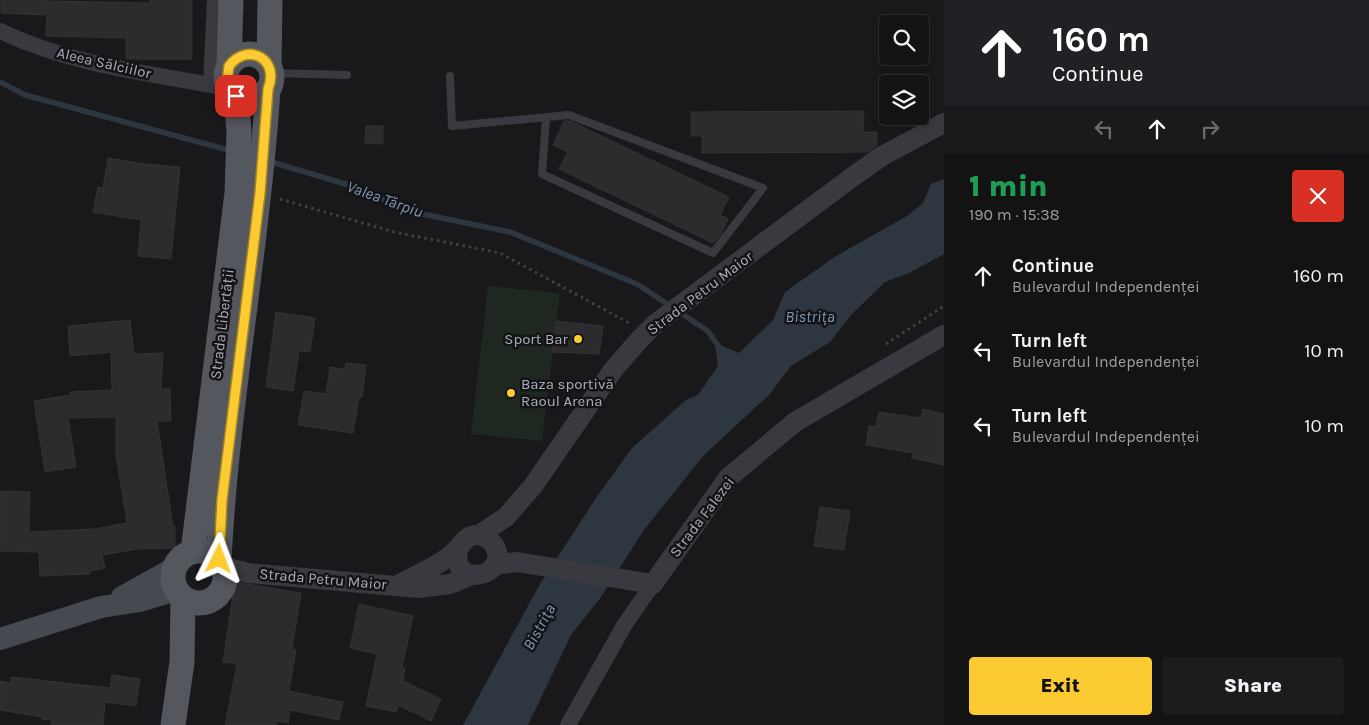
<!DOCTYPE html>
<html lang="en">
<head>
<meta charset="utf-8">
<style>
  :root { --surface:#131314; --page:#1c1c1d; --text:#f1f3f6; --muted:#9d9ea0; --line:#323234; --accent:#fbcb31 }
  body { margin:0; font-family:Karla,sans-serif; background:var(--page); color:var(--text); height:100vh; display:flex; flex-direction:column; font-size:19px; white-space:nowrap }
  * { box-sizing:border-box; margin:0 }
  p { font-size:16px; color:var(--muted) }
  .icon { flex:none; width:28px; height:28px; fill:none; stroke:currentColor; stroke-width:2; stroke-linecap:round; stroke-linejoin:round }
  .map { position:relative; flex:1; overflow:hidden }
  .drawer { display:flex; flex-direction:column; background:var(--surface); width:425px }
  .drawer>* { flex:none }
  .hud { background:#202124; color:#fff; overflow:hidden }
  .controls { position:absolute; left:879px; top:15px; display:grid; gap:10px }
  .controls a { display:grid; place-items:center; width:50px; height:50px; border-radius:5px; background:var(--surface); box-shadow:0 2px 8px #0003,0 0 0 1px var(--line); font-size:25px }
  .pin { position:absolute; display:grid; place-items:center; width:42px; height:42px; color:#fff; margin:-21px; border-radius:10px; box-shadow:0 2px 8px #0006 }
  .me { position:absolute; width:55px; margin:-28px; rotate:3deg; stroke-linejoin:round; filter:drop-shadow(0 0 4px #0008) }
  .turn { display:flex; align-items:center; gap:18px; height:105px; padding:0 25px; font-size:22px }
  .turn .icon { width:65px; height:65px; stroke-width:2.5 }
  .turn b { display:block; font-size:35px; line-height:42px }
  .lanes { display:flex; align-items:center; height:48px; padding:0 25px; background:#0003; justify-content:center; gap:25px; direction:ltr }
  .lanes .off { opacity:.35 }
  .round { display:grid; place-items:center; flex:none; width:52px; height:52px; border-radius:5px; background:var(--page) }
  .head { display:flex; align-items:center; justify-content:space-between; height:85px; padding:0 25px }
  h1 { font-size:30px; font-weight:800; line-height:38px; color:#1e9e55 }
  .primary-button { display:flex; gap:10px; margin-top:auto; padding:10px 25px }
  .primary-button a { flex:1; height:58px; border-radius:5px; background:var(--accent); color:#111; font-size:20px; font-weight:800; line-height:58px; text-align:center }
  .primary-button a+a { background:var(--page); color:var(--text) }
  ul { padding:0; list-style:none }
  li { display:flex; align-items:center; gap:15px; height:75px; padding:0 25px }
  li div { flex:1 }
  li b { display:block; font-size:19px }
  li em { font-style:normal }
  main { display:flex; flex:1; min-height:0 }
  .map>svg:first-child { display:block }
  .green { fill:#1e2720 }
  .water { fill:#2e3640 }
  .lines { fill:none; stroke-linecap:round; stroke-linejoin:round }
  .stream { stroke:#2e3640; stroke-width:5.5 }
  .building { fill:#2c2c2f; stroke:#333337 }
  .path { stroke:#3f4147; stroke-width:3; stroke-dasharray:2.5 4; stroke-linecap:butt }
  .service { stroke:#393a40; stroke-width:8 }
  .minor { stroke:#393a40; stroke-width:16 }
  .tertiary { stroke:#393a40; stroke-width:20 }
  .secondary { stroke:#474950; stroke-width:22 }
  .primary { stroke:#55575f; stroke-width:25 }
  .route-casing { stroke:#a38420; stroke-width:12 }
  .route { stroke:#fbcb31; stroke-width:9 }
  .poi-dot { fill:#fbcb31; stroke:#141416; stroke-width:2 }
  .labels { text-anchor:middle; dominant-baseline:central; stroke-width:5; stroke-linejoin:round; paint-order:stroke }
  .street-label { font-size:15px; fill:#aaaebb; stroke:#141416 }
  .poi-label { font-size:15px; fill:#aaaebb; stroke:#141416; text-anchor:end }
  .water-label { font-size:16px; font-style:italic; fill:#8098b7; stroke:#141416 }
</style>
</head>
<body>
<main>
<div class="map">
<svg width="944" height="725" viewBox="0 0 944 725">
  <rect width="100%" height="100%" fill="#19191b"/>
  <path class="green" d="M 488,286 L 560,293 L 542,441 L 471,434 Z"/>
  <path class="water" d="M 944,179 L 944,254 L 909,273 L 885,282 L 852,314 L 830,342 L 791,366 L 769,395 L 704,455 L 644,530 L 601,597 L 571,635 L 528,725 L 463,725 L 540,584 L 598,495 L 632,448 L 686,400 L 698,395 L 718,366 L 715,343 L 739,353 L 773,320 L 785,292 L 836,256 L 907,216 L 923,203 L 931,184 Z"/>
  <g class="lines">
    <path class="stream" d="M 0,82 L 25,95 L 232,151
      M 268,161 L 359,188 L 408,211 L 510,232 L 637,284 L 708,331 L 721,350"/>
  </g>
  <path class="building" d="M 1,0 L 46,0 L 45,15 L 1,13 Z
    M 150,0 L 192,0 L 192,59 L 126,59 L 126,38 L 46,36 L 47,1 L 150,3 Z
    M 864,111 L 863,132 L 877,132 L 877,145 L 868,152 L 702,153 L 702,136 L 691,136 L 691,112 Z
    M 564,121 L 570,121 L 729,197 L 720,215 L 728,219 L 721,234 L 713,243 L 559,169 L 568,152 L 553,145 Z
    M 366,126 L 383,126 L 383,144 L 365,143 Z
    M 108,158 L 145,164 L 180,167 L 171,259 L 138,256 L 141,220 L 93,212 L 98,187 L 103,188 Z
    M 276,312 L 315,318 L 310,352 L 299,351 L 293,391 L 266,387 Z
    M 130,320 L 134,354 L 163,353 L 161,389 L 170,389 L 171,421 L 157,421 L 173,526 L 175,526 L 175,548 L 137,549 L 102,555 L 105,568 L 90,571 L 90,574 L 40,576 L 39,552 L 0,551 L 0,491 L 30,492 L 29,532 L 94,529 L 127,523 L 116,454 L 116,417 L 68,418 L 76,467 L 45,472 L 34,401 L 70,395 L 70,392 L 112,390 L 111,352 L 70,356 L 68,326 Z
    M 556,321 L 603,326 L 599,354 L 552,352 Z
    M 346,363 L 366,365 L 362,397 L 359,397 L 353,433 L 298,425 L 304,391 L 326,394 L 330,367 L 345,369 Z
    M 923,409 L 944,414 L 944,465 L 912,458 L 913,453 L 866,445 L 869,426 L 876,427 L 879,412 L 921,418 Z
    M 820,507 L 850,511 L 844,550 L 814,546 Z
    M 235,582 L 301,593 L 292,649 L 296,650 L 289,691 L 343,702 L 339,720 L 290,710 L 288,723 L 277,721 L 277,725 L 225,725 L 237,664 L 223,662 Z
    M 359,604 L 413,616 L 402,668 L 405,668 L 403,681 L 441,699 L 431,721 L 398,705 L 396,712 L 366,706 L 377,654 L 350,648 Z
    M 112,675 L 140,679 L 136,706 L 105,702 L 103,725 L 51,725 L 52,720 L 42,719 L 42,717 L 0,710 L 0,681 L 11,683 L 11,677 L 110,688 Z"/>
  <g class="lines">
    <path class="path" d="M 280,199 L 394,232 L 500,253 L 629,323
      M 886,344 L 944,306"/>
    <path class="service" d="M 272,73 L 347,75
      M 450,76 L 452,126 L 569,115 L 763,188 L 713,253 L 542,174 L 546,119"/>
    <path class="minor" d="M 215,0 L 211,85 L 230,89
      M 0,31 C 66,63 140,72 211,85
      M 568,725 L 625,624 L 653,584"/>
    <path class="tertiary" d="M 479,535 L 506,517 L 533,486 L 613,370 L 640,339 L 655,324 L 851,178 L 882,156 L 944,123
      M 494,565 L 517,562 L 653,584 L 728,478 L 795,422 L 944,335
      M 224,567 L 248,573 L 418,588 L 450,584 L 472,575
      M 398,585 C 417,574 442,565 457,549 C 464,542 466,535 478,535 C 484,536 490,539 494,545 C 513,576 450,591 458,549"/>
    <path class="secondary" d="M 122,597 L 174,568
      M 0,639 L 101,607 L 140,601 L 176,590"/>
    <path class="primary" d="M226 77a23 23 0 1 1 46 0a23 23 0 1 1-46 0Z
      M 229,66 L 231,0
      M 269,66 L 270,0
      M173 577a26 26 0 1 1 52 0a26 26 0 1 1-52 0Z
      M 193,552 L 237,193 L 239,132 L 236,95
      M 219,559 C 227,402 258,246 268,89
      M 173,725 L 182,662 L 183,598"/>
  </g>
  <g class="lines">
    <defs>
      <path id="route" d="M 219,559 L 222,500 L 260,193 L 268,89 C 280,60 249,41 229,66 L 227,82 L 236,96"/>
    </defs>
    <use href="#route" class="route-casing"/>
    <use href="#route" class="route"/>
  </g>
  <g class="poi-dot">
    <circle cx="578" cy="339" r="5"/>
    <circle cx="511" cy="393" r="5"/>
  </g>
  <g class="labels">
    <g class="street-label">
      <text transform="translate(104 63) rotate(13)">Aleea Sălciilor</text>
      <text transform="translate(700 293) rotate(-37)">Strada Petru Maior</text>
      <text transform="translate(222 324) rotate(-83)">Strada Libertății</text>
      <text transform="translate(702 517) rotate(-53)">Strada Falezei</text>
      <text transform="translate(323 579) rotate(5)">Strada Petru Maior</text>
    </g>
    <g class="poi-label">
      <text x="568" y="339">Sport Bar</text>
      <text x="521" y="384" text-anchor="start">Baza sportivă<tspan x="521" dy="17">Raoul Arena</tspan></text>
    </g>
    <g class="water-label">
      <text transform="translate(385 199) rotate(20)">Valea Tărpiu</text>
      <text x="810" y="316">Bistrița</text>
      <text transform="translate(539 627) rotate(-61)">Bistrița</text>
    </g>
  </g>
</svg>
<div class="controls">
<a><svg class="icon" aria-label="search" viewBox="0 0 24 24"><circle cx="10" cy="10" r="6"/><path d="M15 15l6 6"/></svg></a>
<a><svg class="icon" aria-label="layers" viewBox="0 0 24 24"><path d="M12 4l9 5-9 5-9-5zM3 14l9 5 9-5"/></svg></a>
</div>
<div class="pin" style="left:236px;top:96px;background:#d93025"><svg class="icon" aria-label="arrive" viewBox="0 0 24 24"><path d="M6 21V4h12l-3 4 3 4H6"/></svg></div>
<svg class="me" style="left:219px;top:559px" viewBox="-20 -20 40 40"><path d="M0-17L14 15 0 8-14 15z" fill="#fbcb31" stroke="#fff" stroke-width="4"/></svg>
</div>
<section class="drawer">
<div class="hud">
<div class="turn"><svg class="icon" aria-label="ahead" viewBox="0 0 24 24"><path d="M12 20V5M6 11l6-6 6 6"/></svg><div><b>160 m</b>Continue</div></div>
<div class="lanes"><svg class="icon off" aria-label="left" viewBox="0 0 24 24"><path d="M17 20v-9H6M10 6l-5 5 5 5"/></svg><svg class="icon" aria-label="ahead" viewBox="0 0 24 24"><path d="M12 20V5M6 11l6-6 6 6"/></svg><svg class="icon off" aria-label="right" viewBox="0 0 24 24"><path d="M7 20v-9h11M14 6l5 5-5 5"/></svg></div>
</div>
<div class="head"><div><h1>1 min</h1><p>190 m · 15:38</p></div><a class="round" style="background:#d93025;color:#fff"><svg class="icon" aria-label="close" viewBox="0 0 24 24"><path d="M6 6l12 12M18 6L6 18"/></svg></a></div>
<ul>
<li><svg class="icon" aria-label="ahead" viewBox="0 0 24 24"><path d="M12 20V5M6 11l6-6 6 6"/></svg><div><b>Continue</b><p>Bulevardul Independenței</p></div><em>160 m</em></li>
<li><svg class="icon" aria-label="left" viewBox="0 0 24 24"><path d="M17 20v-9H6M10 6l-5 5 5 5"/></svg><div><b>Turn left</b><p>Bulevardul Independenței</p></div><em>10 m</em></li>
<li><svg class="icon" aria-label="left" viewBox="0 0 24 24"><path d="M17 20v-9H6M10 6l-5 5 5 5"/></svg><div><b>Turn left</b><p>Bulevardul Independenței</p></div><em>10 m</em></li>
</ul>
<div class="primary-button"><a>Exit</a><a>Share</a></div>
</section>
</main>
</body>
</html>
